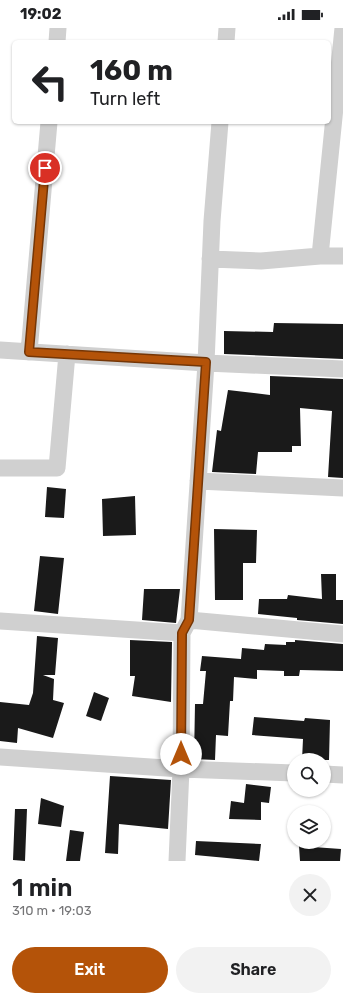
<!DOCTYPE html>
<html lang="en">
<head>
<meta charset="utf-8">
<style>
  :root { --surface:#fff; --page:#f2f2f2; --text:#202124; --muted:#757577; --accent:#b45309 }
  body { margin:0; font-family:Rubik,sans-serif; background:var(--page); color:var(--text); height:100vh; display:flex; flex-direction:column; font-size:15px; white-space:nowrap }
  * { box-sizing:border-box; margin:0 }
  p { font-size:13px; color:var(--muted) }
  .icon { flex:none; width:22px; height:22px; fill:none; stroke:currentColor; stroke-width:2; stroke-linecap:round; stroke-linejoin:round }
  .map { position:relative; height:833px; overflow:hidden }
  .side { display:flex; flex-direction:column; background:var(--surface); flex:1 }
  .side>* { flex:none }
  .banner { position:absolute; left:12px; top:12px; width:319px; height:84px; border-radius:6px; box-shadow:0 1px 3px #0004; background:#fff; color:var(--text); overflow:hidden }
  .fabs { position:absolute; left:287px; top:725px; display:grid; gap:8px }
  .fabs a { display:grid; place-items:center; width:44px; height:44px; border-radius:50%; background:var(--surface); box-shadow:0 1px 3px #0004; font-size:20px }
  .pin { position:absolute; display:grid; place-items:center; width:34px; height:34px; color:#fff; margin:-17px; border:2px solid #fff; border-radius:50%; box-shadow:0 1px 4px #0007 }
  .me { position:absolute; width:44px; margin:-22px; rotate:0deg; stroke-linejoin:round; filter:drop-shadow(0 0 3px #0008) }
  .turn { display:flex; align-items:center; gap:14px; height:84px; padding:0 12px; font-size:18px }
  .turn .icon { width:52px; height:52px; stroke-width:2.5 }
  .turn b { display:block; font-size:28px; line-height:34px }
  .round { display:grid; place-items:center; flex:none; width:42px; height:42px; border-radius:21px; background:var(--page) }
  .head { display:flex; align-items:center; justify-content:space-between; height:68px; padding:0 12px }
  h1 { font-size:24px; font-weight:600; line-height:30px }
  .action { display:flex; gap:8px; margin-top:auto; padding:8px 12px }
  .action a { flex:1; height:46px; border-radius:24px; background:var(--accent); color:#fff; font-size:16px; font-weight:600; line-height:46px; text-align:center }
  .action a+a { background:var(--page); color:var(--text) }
  .status { display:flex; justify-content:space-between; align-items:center; height:28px; padding:0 20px; background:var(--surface); direction:ltr }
  .status svg { height:11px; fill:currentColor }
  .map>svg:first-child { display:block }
  .building { fill:#1a1a1a }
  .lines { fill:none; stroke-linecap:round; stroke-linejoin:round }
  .minor { stroke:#d0d0d0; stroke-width:17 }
  .route-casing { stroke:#753606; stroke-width:10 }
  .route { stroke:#b45309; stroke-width:7 }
</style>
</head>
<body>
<div class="status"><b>19:02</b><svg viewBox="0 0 49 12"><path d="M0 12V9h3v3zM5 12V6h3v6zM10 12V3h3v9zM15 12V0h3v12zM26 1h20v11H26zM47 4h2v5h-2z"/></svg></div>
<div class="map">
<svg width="343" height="833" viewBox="0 0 343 833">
  <rect width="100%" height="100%" fill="#fff"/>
  <path class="building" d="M 274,295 L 343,296 L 343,331 L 224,326 L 224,303 L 273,304 Z
    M 270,348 L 343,351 L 343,450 L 328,449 L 332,383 L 300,380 L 301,418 L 292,418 L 292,424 L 258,424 L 256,446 L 212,444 L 217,402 L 221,403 L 228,362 L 270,367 Z
    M 47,459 L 66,461 L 64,490 L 45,489 Z
    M 135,468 L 136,507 L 103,508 L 102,471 Z
    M 214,501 L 257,502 L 256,535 L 243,535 L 243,572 L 215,572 Z
    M 40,528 L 64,530 L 58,586 L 34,583 Z
    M 321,546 L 336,546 L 336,572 L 343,572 L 343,596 L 297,592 L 297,590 L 258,586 L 259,571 L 287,571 L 288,567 L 322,571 Z
    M 144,561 L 180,561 L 176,595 L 142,592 Z
    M 37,608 L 58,610 L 55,647 L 43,647 L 54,651 L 53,672 L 64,675 L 53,710 L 18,700 L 17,715 L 0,713 L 0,674 L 29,677 L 33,665 Z
    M 130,612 L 172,614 L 171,674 L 132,668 L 135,648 L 130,648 Z
    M 295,612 L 343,616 L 343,643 L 300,642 L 299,648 L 284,648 L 284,643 L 257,642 L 257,651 L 234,649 L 233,673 L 230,673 L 228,708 L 216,707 L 215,732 L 194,731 L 195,676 L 203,676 L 206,643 L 200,643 L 202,628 L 241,631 L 242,620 L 264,622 L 265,616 L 286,617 L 286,614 L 295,614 Z
    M 94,664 L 109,670 L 101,693 L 86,688 Z
    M 254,689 L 304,693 L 305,690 L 330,692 L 329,732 L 302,732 L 303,711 L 252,707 Z
    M 110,748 L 171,752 L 168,801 L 119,796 L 118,826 L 105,825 Z
    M 246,756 L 271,759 L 269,775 L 261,774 L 261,792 L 229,791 L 231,773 L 244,775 Z
    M 41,770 L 64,778 L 61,799 L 38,796 Z
    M 15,781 L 27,781 L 25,833 L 13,832 Z
    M 70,802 L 84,804 L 80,833 L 66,833 Z
    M 196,813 L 261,816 L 259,833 L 195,827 Z
    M 299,818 L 341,821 L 340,833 L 300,833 Z"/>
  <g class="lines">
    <path class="minor" d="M 57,14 L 58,0
      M 226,14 L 227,0
      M 220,94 L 212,193 L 206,335 L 343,341
      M 320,228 L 343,0
      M 210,231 L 261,233 L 320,228 L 343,228
      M 0,322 L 206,335 L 189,592 L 343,606
      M 29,324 L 49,94
      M 0,440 L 57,440 L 67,326
      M 198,453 L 343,460
      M 0,593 L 182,605
      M 0,729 L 181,741 L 294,745
      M 324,746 L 343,747
      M 177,833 L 181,741 L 182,605 L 189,592"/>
  </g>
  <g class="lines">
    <defs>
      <path id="route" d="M 45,140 L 29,324 L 206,334 L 189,592 L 182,605 L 181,726"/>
    </defs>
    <use href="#route" class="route-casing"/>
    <use href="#route" class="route"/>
  </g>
</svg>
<div class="fabs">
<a><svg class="icon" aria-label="search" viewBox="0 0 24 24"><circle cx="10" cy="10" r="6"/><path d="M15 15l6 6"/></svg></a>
<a><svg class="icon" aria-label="layers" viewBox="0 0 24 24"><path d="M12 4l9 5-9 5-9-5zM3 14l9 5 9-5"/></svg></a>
</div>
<div class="pin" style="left:45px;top:140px;background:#d93025"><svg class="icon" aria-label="arrive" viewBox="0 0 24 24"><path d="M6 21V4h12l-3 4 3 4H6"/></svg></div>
<svg class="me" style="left:181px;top:726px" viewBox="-20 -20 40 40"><circle r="19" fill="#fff"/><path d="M0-13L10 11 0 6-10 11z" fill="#b45309"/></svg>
<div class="banner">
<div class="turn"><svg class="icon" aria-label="left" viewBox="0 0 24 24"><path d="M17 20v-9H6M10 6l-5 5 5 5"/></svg><div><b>160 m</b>Turn left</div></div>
</div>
</div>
<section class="side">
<div class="head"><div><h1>1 min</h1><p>310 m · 19:03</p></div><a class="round"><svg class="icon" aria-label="close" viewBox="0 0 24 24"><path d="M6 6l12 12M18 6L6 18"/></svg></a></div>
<div class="action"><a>Exit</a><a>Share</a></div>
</section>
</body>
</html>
